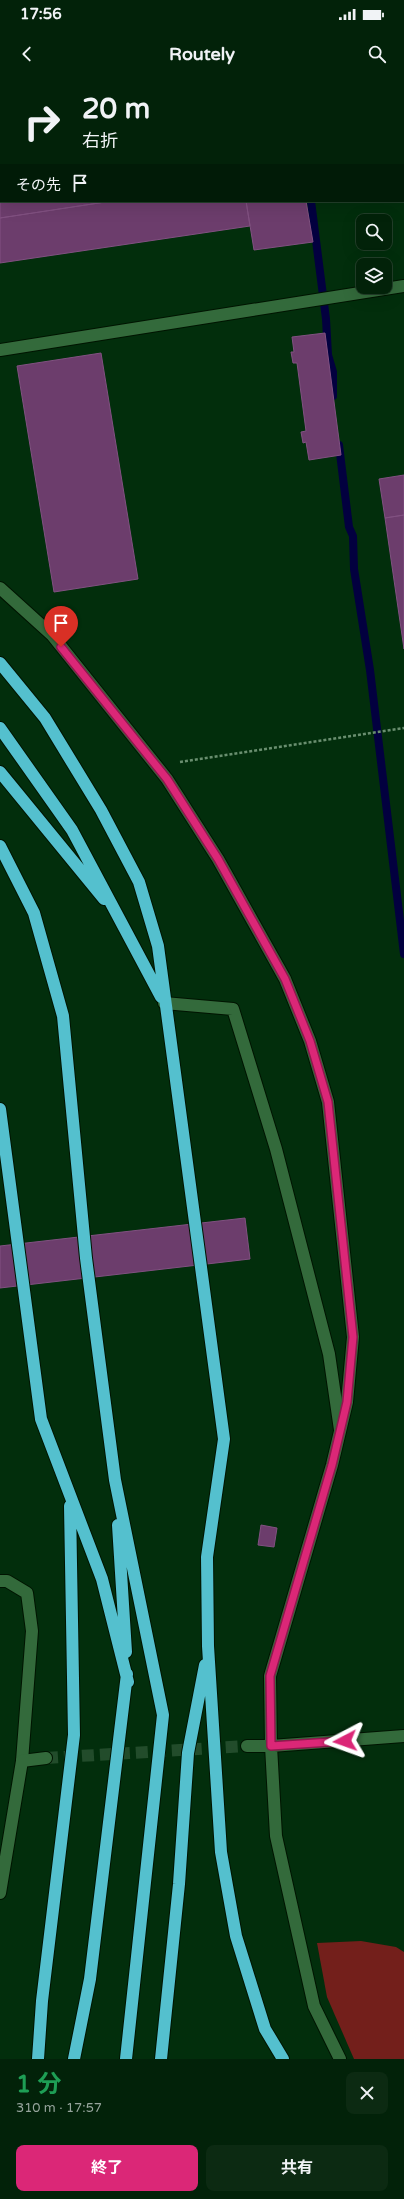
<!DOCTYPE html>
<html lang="ja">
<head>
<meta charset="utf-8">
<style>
  :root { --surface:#022209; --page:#0c2a12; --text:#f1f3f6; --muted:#96a49c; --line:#233f2a; --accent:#db2777 }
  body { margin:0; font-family:"Varela Round","Noto Sans JP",sans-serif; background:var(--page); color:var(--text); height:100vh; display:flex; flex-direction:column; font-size:15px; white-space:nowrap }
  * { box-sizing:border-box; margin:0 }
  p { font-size:13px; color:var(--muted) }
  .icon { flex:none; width:22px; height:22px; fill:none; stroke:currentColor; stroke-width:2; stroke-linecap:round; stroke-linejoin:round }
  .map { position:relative; height:1979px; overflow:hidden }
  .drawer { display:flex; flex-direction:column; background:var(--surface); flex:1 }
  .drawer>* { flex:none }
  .top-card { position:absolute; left:0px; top:0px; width:404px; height:122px; box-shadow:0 4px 16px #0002,0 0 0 1px var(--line); background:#022209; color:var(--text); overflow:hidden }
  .buttons { position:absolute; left:356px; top:134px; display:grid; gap:8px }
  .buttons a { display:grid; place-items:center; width:36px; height:36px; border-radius:8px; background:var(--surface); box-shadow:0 4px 16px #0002,0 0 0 1px var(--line); font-size:20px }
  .pin { position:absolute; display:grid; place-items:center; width:34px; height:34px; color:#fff; margin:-41px -17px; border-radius:50% 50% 50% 0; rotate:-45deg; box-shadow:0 0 4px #0007 }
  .pin .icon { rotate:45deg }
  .me { position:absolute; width:44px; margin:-22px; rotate:266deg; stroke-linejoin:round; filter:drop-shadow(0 0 3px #0008) }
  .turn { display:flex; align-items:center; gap:14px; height:84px; padding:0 16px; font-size:18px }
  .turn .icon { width:52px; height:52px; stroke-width:2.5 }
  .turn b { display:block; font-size:28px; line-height:34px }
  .then { display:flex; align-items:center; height:38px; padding:0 16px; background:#0003; gap:8px; font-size:15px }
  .round { display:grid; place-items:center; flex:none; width:42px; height:42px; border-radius:8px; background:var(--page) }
  .headline { display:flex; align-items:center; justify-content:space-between; height:68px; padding:0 16px }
  h1 { font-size:24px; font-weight:700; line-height:30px; color:#1e9e55 }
  .primary-button { display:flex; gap:8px; margin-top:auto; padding:8px 16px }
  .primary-button a { flex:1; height:46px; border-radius:8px; background:var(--accent); color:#fff; font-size:16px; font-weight:700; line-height:46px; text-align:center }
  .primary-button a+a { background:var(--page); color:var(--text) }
  .status { display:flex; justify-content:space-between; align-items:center; height:28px; padding:0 20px; background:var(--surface); direction:ltr }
  .status svg { height:11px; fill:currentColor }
  header { display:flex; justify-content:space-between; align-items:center; height:52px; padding:0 16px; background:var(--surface); font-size:18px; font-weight:700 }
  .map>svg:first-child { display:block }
  .green { fill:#731f1b }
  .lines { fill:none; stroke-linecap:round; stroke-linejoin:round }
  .stream { stroke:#02003f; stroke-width:8 }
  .building { fill:#6c3d6c; stroke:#815181 }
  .street-tunnel { stroke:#224c2b; stroke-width:12; stroke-dasharray:12 6; stroke-linecap:butt }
  .lane-casing { stroke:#001401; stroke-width:14 }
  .street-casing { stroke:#001401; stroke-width:14 }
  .highway-casing { stroke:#001401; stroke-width:14 }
  .path { stroke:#698e6f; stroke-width:2.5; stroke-dasharray:3 2; stroke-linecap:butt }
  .lane { stroke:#336a3b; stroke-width:12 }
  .street { stroke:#336a3b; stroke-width:12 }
  .highway { stroke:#54c0ce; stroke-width:12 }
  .route-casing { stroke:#8e194d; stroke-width:10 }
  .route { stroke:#db2777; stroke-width:7 }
</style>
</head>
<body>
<div class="status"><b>17:56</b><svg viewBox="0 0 49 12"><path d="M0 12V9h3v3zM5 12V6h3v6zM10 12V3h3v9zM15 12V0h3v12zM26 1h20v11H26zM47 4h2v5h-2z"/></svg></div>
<header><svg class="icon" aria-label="back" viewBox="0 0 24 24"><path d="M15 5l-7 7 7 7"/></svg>Routely<svg class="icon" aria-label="search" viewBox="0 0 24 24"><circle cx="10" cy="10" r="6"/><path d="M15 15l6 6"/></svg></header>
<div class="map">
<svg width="404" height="1979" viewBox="0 0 404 1979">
  <rect width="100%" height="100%" fill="#022e0c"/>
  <path class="green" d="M 361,1861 L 396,1867 L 404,1872 L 404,1979 L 354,1979 L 327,1917 L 317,1863 Z"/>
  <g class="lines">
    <path class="stream" d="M 295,0 L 295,1
      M 311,121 L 326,239 L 328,275 L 333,292 L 333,316
      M 339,365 L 349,447 L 353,456 L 354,489 L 370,590 L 404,874"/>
  </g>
  <path class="building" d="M 0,0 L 288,0 L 289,1 L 1,1 L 1,121 L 112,121 L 0,138 Z
    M 332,0 L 404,0 L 404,99 L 403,1 Z
    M 112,121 L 246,121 L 250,146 L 0,183 L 0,138 Z
    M 246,121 L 306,121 L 313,162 L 254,170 Z
    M 325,253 L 341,375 L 309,380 L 306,362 L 303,363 L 301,352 L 306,351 L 297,283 L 293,283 L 291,272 L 294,272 L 292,257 Z
    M 101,273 L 138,499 L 54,512 L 17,286 Z
    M 404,395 L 404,435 L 385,438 L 379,399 Z
    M 404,435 L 404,569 L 385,438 Z
    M 245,1138 L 250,1179 L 0,1208 L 0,1166 Z
    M 261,1445 L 277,1448 L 274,1467 L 258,1465 Z"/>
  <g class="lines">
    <path class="street-tunnel" d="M 46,1678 L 247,1666"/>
    <defs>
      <path id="lane" d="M 164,923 L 233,929 L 276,1069 L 329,1274 L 340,1350
        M 0,1501 L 7,1501 L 27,1513 L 32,1551 L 22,1681"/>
      <path id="street" d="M 0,270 L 404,206
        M 0,508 L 52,555 L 167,699 L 218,779 L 285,899 L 310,961 L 328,1022 L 353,1257 L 347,1322 L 332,1385 L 270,1596 L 271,1666 L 276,1756 L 314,1926 L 340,1979
        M 247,1666 L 271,1666 L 404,1656
        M 0,1813 L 22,1681 L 46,1678"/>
      <path id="highway" d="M 0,583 L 45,638 L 101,730 L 139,802 L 158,866 L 224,1359 L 207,1477 L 208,1566 L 221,1772 L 236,1856 L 265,1949 L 283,1979
        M 0,648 L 72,750 L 161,917
        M 0,692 L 104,819
        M 0,766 L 34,833 L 63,936 L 86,1178 L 115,1400 L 163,1635 L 126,1979
        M 0,1029 L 41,1339 L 102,1499 L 128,1602
        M 118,1445 L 126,1572
        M 38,1979 L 42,1921 L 74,1655 L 70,1426
        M 74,1979 L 90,1899 L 127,1594
        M 161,1979 L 179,1804 L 188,1673 L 205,1585"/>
    </defs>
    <use href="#lane" class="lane-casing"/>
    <use href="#street" class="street-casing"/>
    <use href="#highway" class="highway-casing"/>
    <path class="path" d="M 180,682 L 404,648"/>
    <use href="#lane" class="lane"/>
    <use href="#street" class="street"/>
    <use href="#highway" class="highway"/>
  </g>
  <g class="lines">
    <defs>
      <path id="route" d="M 61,567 L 167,699 L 218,779 L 285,899 L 310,961 L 328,1022 L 353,1257 L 347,1322 L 332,1385 L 270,1596 L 271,1666 L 345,1661"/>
    </defs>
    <use href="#route" class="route-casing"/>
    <use href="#route" class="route"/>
  </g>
</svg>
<div class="buttons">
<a><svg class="icon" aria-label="search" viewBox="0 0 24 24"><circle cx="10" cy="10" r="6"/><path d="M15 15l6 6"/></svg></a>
<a><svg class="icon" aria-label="layers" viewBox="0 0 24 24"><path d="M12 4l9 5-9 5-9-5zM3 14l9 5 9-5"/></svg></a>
</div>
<div class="pin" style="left:61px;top:567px;background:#d93025"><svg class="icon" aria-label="arrive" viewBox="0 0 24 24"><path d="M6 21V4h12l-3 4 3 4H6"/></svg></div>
<svg class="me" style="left:345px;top:1661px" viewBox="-20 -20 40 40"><path d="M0-17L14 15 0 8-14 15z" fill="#db2777" stroke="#fff" stroke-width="4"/></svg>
<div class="top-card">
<div class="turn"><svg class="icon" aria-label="right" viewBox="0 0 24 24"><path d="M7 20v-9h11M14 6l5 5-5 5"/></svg><div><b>20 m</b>右折</div></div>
<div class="then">その先<svg class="icon" aria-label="arrive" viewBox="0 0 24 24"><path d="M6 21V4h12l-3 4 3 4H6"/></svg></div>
</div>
</div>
<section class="drawer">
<div class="headline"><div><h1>1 分</h1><p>310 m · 17:57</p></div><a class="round"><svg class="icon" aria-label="close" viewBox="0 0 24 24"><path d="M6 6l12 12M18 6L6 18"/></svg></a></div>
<div class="primary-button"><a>終了</a><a>共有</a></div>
</section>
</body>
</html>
